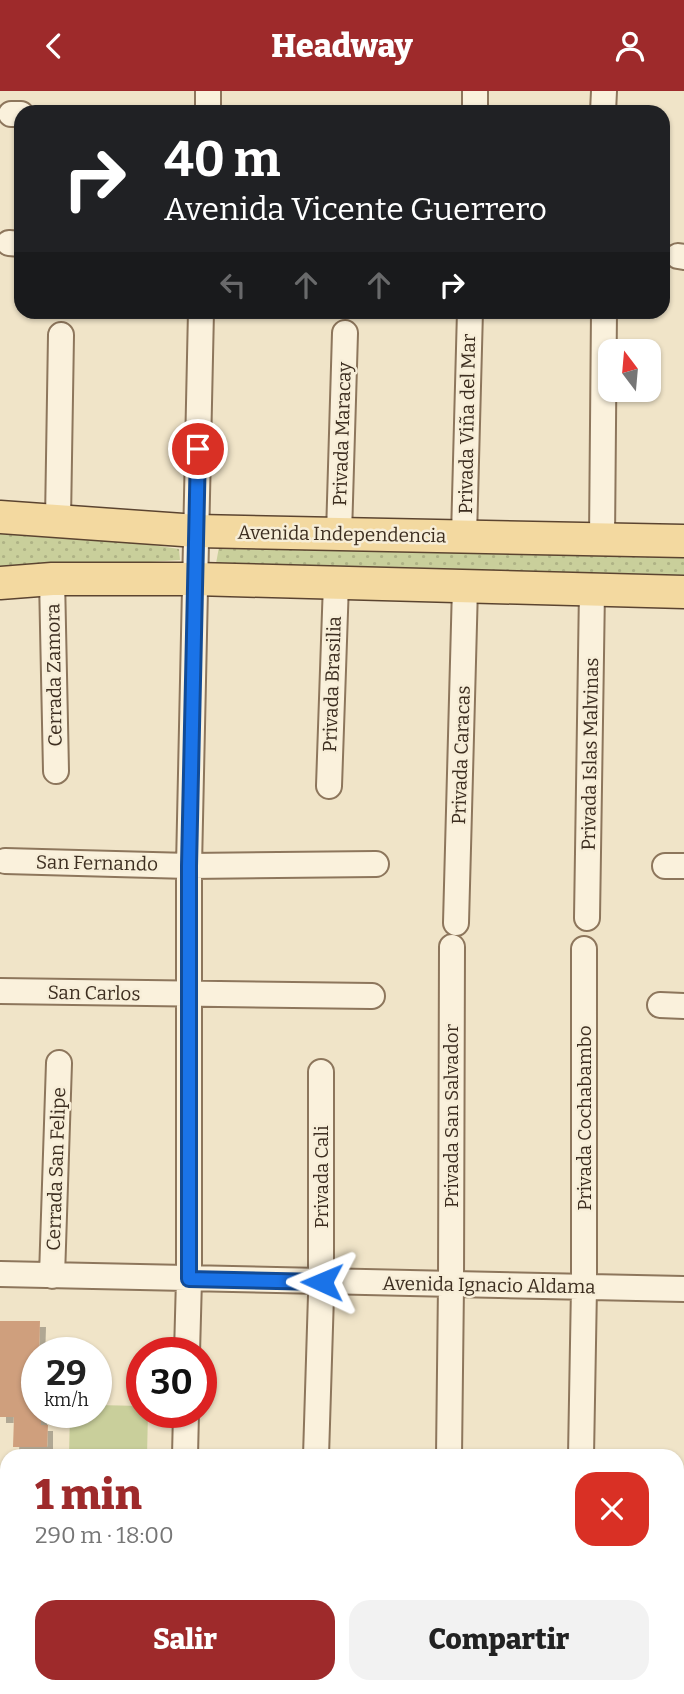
<!DOCTYPE html>
<html lang="es">
<head>
<meta charset="utf-8">
<style>
  :root { --surface:#fff; --page:#f2f2f2; --text:#222; --muted:#767676; --accent:#9e2a2b }
  body { margin:0; font-family:Bitter,serif; background:var(--page); color:var(--text); height:100vh; display:flex; flex-direction:column; font-size:26px; white-space:nowrap }
  * { box-sizing:border-box; margin:0 }
  p { font-size:23px; color:var(--muted) }
  .icon { flex:none; width:38px; height:38px; fill:none; stroke:currentColor; stroke-width:2; stroke-linecap:round; stroke-linejoin:round }
  .map { position:relative; flex:1; overflow:hidden }
  .sheet { position:absolute; left:0px; top:1358px; width:684px; height:245px; display:flex; flex-direction:column; background:var(--surface); border-radius:21px 21px 0 0; box-shadow:0 2px 5px #0004 }
  .sheet>* { flex:none }
  .top-card { position:absolute; left:14px; top:14px; width:656px; height:214px; border-radius:21px; box-shadow:0 2px 5px #0004; background:#202124; color:#fff; overflow:hidden }
  .needle { width:46px; rotate:344deg }
  .tools { position:absolute; left:598px; top:248px; display:grid; gap:14px }
  .tools a { display:grid; place-items:center; width:63px; height:63px; border-radius:14px; background:var(--surface); box-shadow:0 2px 5px #0004; font-size:35px }
  .speed { position:absolute; left:21px; top:1246px; display:flex; gap:14px; font-size:35px; font-weight:700; text-align:center }
  .speed>* { display:grid; place-content:center; width:91px; height:91px; border-radius:50%; background:var(--surface); box-shadow:0 2px 5px #0004; line-height:1 }
  .speed small { font-size:18px; font-weight:400 }
  .speed .limit { border:10px solid #d22; background:#fff; color:#111 }
  .pin { position:absolute; display:grid; place-items:center; width:60px; height:60px; color:#fff; margin:-30px; border:4px solid #fff; border-radius:50%; box-shadow:0 2px 7px #0007 }
  .me { position:absolute; width:77px; margin:-38px; rotate:271deg; stroke-linejoin:round; filter:drop-shadow(0 0 5px #0008) }
  .turn { display:flex; align-items:center; gap:24px; height:147px; padding:0 35px; font-size:32px }
  .turn .icon { width:91px; height:91px; stroke-width:2.5 }
  .turn b { display:block; font-size:49px; line-height:60px }
  .lanes { display:flex; align-items:center; height:66px; padding:0 35px; background:#0003; justify-content:center; gap:35px; direction:ltr }
  .lanes .off { opacity:.35 }
  .round { display:grid; place-items:center; flex:none; width:74px; height:74px; border-radius:21px; background:var(--page) }
  .headline { display:flex; align-items:center; justify-content:space-between; height:119px; padding:0 35px }
  h1 { font-size:42px; font-weight:800; line-height:52px; color:var(--accent) }
  .cta { display:flex; gap:14px; margin-top:auto; padding:14px 35px }
  .cta a { flex:1; height:80px; border-radius:21px; background:var(--accent); color:#fff; font-size:28px; font-weight:800; line-height:80px; text-align:center }
  .cta a+a { background:var(--page); color:var(--text) }
  header { display:flex; justify-content:space-between; align-items:center; height:91px; padding:0 35px; background:var(--accent); color:#fff; font-size:32px; font-weight:800 }
  .map>svg:first-child { display:block }
  .green { fill:url(#green-dots) }
  .pitch { fill:#c9cf9b }
  .building { fill:#cf9f7d; filter:url(#shadow) }
  .lines { fill:none; stroke-linecap:round; stroke-linejoin:round }
  .minor-casing { stroke:#8d765c; stroke-width:28 }
  .major-casing { stroke:#5b4430; stroke-width:35 }
  .minor { stroke:#faf1dc; stroke-width:24 }
  .major { stroke:#f3d9a0; stroke-width:32 }
  .route-casing { stroke:#114b97; stroke-width:18 }
  .route { stroke:#1a73e8; stroke-width:12 }
  .labels { text-anchor:middle; dominant-baseline:central; stroke-width:5; stroke-linejoin:round; paint-order:stroke }
  .street-label { font-size:19px; fill:#3d2e20; stroke:#f7eed8 }
</style>
</head>
<body>
<header><svg class="icon" aria-label="back" viewBox="0 0 24 24"><path d="M15 5l-7 7 7 7"/></svg>Headway<svg class="icon" aria-label="person" viewBox="0 0 24 24"><circle cx="12" cy="8" r="4"/><path d="M4 21q1-7 8-7t8 7"/></svg></header>
<div class="map">
<svg width="684" height="1603" viewBox="0 0 684 1603">
  <defs>
    <pattern id="green-dots" width="8" height="8" patternUnits="userSpaceOnUse" patternTransform="scale(1.75)"><rect width="8" height="8" fill="#c9cf9b"/><path d="M2 2h.1M6 6h.1" fill="none" stroke="#aeb285" stroke-width="1.8" stroke-linecap="round"/></pattern>
    <filter id="shadow"><feDropShadow dx="6" dy="6" stdDeviation="0" flood-color="#0004"/></filter>
  </defs>
  <rect width="100%" height="100%" fill="#f0e4c8"/>
  <path class="green" d="M 0,437 L 59,440 L 179,458 L 180,469 L 0,481 Z
    M 219,456 L 684,461 L 684,487 L 215,478 Z"/>
  <path class="pitch" d="M 96,1314 L 142,1315 L 142,1321 L 148,1321 L 147,1365 L 69,1365 L 70,1321 L 96,1321 Z"/>
  <path class="building" d="M 0,1230 L 40,1230 L 39,1262 L 37,1262 L 37,1321 L 41,1321 L 41,1334 L 48,1334 L 47,1356 L 13,1356 L 14,1326 L 0,1326 Z"/>
  <g class="lines">
    <defs>
      <path id="minor" d="M 208,21 L 208,0
        M 475,21 L 475,0
        M 603,21 L 604,0
        M 11,23 L 21,23
        M 9,152 L 21,153
        M 678,165 L 684,166
        M 58,429 L 61,244
        M 339,443 L 345,242
        M 464,445 L 470,220
        M 602,448 L 604,220
        M 52,488 L 56,680
        M 329,695 L 336,492
        M 5,770 L 189,775 L 376,773
        M 665,775 L 684,775
        M 587,827 L 592,499
        M 456,832 L 465,496
        M 0,900 L 372,905
        M 660,914 L 684,915
        M 0,1183 L 684,1198
        M 52,1185 L 59,972
        M 187,1262 L 189,1188 L 189,775 L 201,220
        M 185,1365 L 186,1321
        M 316,1365 L 321,1204 L 321,981
        M 449,1365 L 451,1194 L 452,856
        M 581,1365 L 584,1196 L 584,858
        M 0,1457 L 7,1457
        M 0,1589 L 7,1589
        M 575,1596 L 575,1603
        M 180,1603 L 180,1596
        M 309,1603 L 309,1596
        M 444,1603 L 444,1596"/>
      <path id="major" d="M 0,426 L 197,440 L 684,450
        M 0,492 L 52,488 L 195,488 L 684,501"/>
    </defs>
    <use href="#minor" class="minor-casing"/>
    <use href="#major" class="major-casing"/>
    <use href="#minor" class="minor"/>
    <use href="#major" class="major"/>
  </g>
  <g class="lines">
    <defs>
      <path id="route" d="M 198,358 L 189,775 L 189,1188 L 322,1191"/>
    </defs>
    <use href="#route" class="route-casing"/>
    <use href="#route" class="route"/>
  </g>
  <g class="labels">
    <g class="street-label">
      <text transform="translate(467 333) rotate(-89)">Privada Viña del Mar</text>
      <text transform="translate(342 343) rotate(-88)">Privada Maracay</text>
      <text transform="translate(342 443) rotate(1)">Avenida Independencia</text>
      <text transform="translate(54 584) rotate(-91)">Cerrada Zamora</text>
      <text transform="translate(332 593) rotate(-88)">Privada Brasilia</text>
      <text transform="translate(590 663) rotate(-89)">Privada Islas Malvinas</text>
      <text transform="translate(461 664) rotate(-88)">Privada Caracas</text>
      <text transform="translate(97 772) rotate(1)">San Fernando</text>
      <text transform="translate(94 902) rotate(1)">San Carlos</text>
      <text transform="translate(451 1025) rotate(-90)">Privada San Salvador</text>
      <text transform="translate(584 1027) rotate(-90)">Privada Cochabambo</text>
      <text transform="translate(56 1078) rotate(-88)">Cerrada San Felipe</text>
      <text transform="translate(321 1086) rotate(-90)">Privada Cali</text>
      <text transform="translate(489 1194) rotate(1)">Avenida Ignacio Aldama</text>
    </g>
  </g>
</svg>
<div class="tools">
<a><svg class="needle" viewBox="-14 -14 28 28"><path d="M0-13l5 13h-10z" fill="#e53935"/><path d="M0 13l5-13h-10z" fill="#767676"/></svg></a>
</div>
<div class="speed"><div>29<small>km/h</small></div><div class="limit">30</div></div>
<div class="pin" style="left:198px;top:358px;background:#d93025"><svg class="icon" aria-label="arrive" viewBox="0 0 24 24"><path d="M6 21V4h12l-3 4 3 4H6"/></svg></div>
<svg class="me" style="left:322px;top:1191px" viewBox="-20 -20 40 40"><path d="M0-17L14 15 0 8-14 15z" fill="#1a73e8" stroke="#fff" stroke-width="4"/></svg>
<div class="top-card">
<div class="turn"><svg class="icon" aria-label="right" viewBox="0 0 24 24"><path d="M7 20v-9h11M14 6l5 5-5 5"/></svg><div><b>40 m</b>Avenida Vicente Guerrero</div></div>
<div class="lanes"><svg class="icon off" aria-label="left" viewBox="0 0 24 24"><path d="M17 20v-9H6M10 6l-5 5 5 5"/></svg><svg class="icon off" aria-label="ahead" viewBox="0 0 24 24"><path d="M12 20V5M6 11l6-6 6 6"/></svg><svg class="icon off" aria-label="ahead" viewBox="0 0 24 24"><path d="M12 20V5M6 11l6-6 6 6"/></svg><svg class="icon" aria-label="right" viewBox="0 0 24 24"><path d="M7 20v-9h11M14 6l5 5-5 5"/></svg></div>
</div>
<section class="sheet">
<div class="headline"><div><h1>1 min</h1><p>290 m · 18:00</p></div><a class="round" style="background:#d93025;color:#fff"><svg class="icon" aria-label="close" viewBox="0 0 24 24"><path d="M6 6l12 12M18 6L6 18"/></svg></a></div>
<div class="cta"><a>Salir</a><a>Compartir</a></div>
</section>
</div>
</body>
</html>
